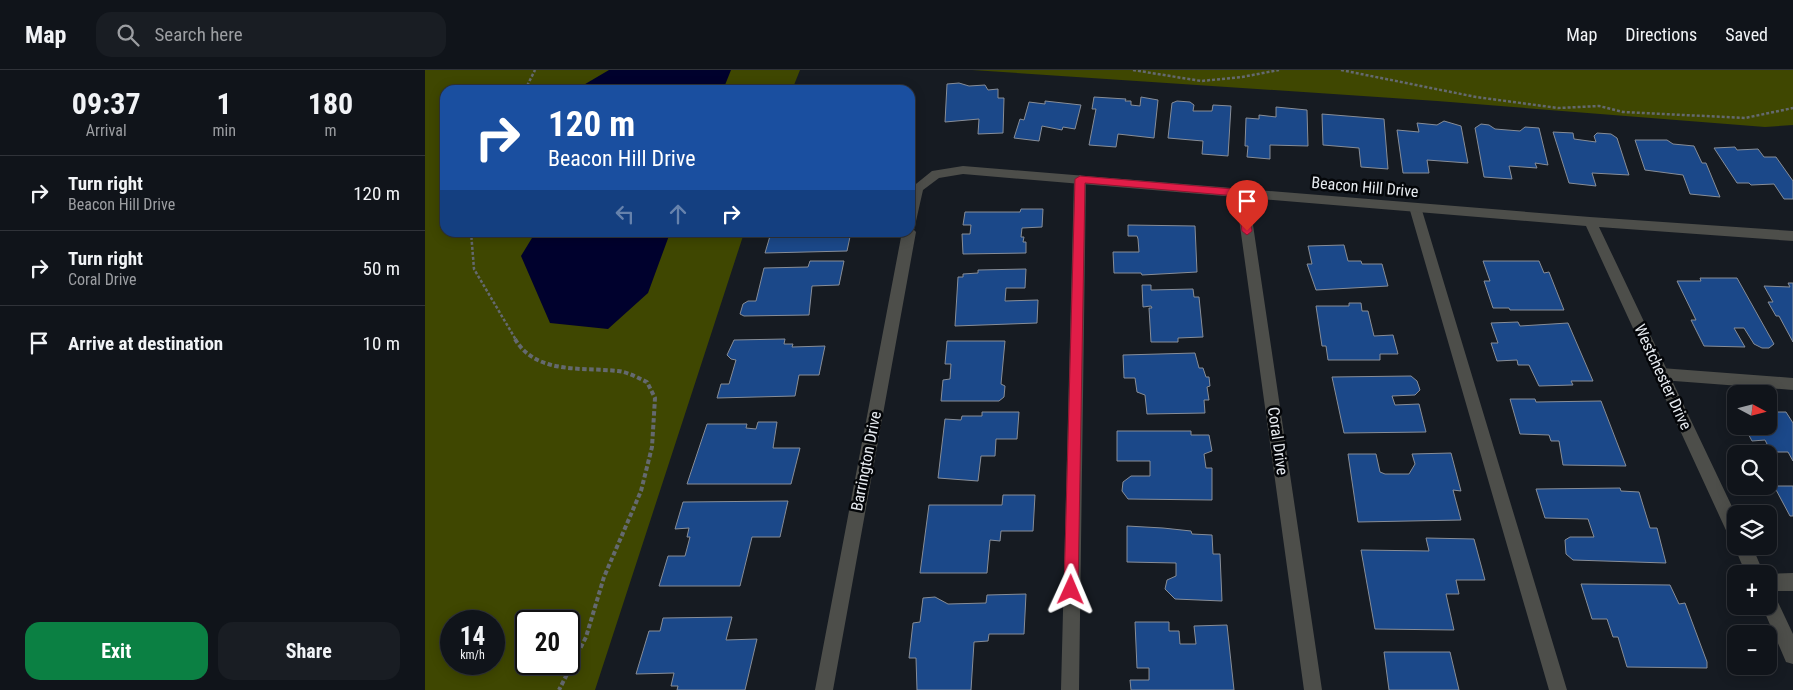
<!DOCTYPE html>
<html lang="en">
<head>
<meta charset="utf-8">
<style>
  :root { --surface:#10141a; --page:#191d23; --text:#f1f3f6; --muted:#9c9ea2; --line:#303339; --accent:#0b8043 }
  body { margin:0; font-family:"Roboto Condensed",sans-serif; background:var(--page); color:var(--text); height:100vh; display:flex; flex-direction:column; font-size:19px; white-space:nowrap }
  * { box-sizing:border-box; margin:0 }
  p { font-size:16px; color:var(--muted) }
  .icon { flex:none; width:28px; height:28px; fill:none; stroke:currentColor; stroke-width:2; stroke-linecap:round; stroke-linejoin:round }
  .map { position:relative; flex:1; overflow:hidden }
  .panel { display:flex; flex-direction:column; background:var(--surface); width:425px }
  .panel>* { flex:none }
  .banner { position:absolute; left:15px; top:15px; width:475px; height:152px; border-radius:15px; box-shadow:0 2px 12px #0003,0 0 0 1px var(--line); background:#1a4fa0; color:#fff; overflow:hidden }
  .needle { width:32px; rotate:97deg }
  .tools { position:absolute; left:1302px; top:315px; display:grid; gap:10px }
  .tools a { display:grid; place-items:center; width:50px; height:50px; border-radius:10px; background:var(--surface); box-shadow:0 2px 12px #0003,0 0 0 1px var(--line); font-size:25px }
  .speed { position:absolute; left:15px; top:540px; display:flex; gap:10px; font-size:25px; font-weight:700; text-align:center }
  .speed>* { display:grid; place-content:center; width:65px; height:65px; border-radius:50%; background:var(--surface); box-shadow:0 2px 12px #0003,0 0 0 1px var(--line); line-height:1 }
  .speed small { font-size:12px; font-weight:400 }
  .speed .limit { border:2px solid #111; border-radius:8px; background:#fff; color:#111 }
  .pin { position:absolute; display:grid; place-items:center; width:42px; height:42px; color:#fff; margin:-51px -21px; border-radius:50% 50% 50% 0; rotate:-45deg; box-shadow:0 0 5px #0007 }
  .pin .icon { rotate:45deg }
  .me { position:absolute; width:55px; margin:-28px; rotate:1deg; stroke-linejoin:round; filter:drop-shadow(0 0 4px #0008) }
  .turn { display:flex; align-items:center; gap:18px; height:105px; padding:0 25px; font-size:22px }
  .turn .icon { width:65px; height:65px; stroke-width:2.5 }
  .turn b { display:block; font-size:35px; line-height:42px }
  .lanes { display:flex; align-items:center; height:48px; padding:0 25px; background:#0003; justify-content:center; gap:25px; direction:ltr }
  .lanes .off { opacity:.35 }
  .eta { display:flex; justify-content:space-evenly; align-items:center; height:85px; text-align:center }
  .eta b { font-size:30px; font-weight:700; line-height:35px }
  .action { display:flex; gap:10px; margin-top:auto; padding:10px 25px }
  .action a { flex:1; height:58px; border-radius:15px; background:var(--accent); color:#fff; font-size:20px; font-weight:700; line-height:58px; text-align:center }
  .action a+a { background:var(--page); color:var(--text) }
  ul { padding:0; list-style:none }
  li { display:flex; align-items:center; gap:15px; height:75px; padding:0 25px; border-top:1px solid var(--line) }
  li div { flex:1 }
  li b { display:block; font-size:19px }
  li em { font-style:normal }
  header { display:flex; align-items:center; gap:30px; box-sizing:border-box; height:70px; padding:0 25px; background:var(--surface); border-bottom:1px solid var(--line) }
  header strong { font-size:24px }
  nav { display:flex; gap:28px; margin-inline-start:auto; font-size:18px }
  .search { width:350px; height:45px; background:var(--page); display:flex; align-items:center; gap:12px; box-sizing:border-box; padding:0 18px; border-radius:15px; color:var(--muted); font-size:19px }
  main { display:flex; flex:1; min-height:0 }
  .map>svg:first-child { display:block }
  .green { fill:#3f4701; fill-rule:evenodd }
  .water { fill:#00012d }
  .building { fill:#1b4889; stroke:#878d97 }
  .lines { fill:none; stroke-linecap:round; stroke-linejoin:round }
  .path-far1 { stroke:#64696f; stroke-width:2.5; stroke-dasharray:3 2; stroke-linecap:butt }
  .path { stroke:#64696f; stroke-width:4; stroke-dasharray:4.5 2.5; stroke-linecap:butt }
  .service { fill:#4d4e4a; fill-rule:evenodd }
  .minor { fill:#4d4e4a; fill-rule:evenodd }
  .route { fill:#e11d48; stroke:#92132f }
  .labels { text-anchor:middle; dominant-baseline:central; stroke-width:5; stroke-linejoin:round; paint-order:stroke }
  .street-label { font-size:16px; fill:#e6eaef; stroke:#040609 }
</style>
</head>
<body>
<header>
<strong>Map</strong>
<div class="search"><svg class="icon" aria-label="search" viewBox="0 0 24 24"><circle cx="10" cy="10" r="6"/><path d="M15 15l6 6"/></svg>Search here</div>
<nav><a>Map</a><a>Directions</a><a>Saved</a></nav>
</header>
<main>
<section class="panel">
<div class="eta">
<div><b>09:37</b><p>Arrival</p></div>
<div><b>1</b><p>min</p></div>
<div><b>180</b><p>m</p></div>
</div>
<ul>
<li><svg class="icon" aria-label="right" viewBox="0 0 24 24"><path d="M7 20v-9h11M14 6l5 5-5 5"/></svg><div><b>Turn right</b><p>Beacon Hill Drive</p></div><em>120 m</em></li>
<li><svg class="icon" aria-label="right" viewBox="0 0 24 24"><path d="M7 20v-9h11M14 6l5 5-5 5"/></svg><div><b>Turn right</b><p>Coral Drive</p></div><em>50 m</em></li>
<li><svg class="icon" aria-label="arrive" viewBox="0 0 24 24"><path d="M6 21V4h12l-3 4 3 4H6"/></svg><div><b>Arrive at destination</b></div><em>10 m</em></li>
</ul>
<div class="action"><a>Exit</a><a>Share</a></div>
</section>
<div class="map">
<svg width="1368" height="620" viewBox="0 0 1368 620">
  <rect width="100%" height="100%" fill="#161b22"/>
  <path class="green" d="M 0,0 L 375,0 L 367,20 L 20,20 L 20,162 L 319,163 L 170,620 L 0,620 ZM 26,551 L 69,551 L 69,594 L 26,594 ZM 101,551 L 144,551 L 144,594 L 101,594 Z
    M 547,0 L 1368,0 L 1368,55 L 1340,57 L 1012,31 Z"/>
  <path class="water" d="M 184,0 L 306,0 L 298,20 L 150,20 Z
    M 110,163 L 110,162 L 245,163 L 223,223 L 183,259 L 125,253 L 96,186 Z"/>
  <path class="building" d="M 534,13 L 544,16 L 560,15 L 563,20 L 573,19 L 573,28 L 579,28 L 578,63 L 553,64 L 554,49 L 520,52 L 522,14 Z
    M 669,27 L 701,29 L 700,31 L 706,31 L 706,35 L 715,36 L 716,27 L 733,30 L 729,68 L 693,64 L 691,77 L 664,75 L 671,39 L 667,39 Z
    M 620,31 L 656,35 L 650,59 L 638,57 L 637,60 L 617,56 L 614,71 L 589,68 L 595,49 L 599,50 L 604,32 L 620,34 Z
    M 752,31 L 765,32 L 769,35 L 768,41 L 787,41 L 788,35 L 806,36 L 803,86 L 777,84 L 778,71 L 743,68 L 747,33 Z
    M 851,37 L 882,40 L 883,76 L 845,75 L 845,89 L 822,87 L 823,76 L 820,76 L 821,48 L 834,49 L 834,45 L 851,47 Z
    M 897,44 L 959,49 L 963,99 L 936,97 L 934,78 L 898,75 Z
    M 1019,51 L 1036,56 L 1043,93 L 1002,90 L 1004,103 L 978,103 L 972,60 L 994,62 L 992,53 L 1012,55 Z
    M 1056,54 L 1064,55 L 1070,59 L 1095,61 L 1100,57 L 1114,58 L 1123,95 L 1110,93 L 1112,98 L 1084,96 L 1087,109 L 1059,107 L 1050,58 Z
    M 1128,62 L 1148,63 L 1149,69 L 1171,72 L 1169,66 L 1172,63 L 1186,64 L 1192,68 L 1204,105 L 1167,103 L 1171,116 L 1144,113 Z
    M 1210,70 L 1242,70 L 1248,74 L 1269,76 L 1277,93 L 1281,93 L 1295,127 L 1265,124 L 1258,105 L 1220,100 Z
    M 1310,77 L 1312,80 L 1333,79 L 1339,87 L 1351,87 L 1368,111 L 1368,129 L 1359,129 L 1349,114 L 1326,115 L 1324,113 L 1312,113 L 1289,78 Z
    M 596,139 L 618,139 L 617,157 L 597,158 L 596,167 L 599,167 L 598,172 L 601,172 L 601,183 L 538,184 L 537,164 L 545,164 L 546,155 L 538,155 L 540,142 L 595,142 Z
    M 703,155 L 770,156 L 772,202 L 717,205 L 716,203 L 689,203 L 688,182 L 714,182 L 713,169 L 712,166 L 703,166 Z
    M 341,162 L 426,162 L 422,181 L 340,183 L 345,166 L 340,166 Z
    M 919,175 L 923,191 L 936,191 L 937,194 L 957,194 L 963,216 L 891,220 L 882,194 L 887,194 L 883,176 Z
    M 385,191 L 419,191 L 414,215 L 387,216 L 384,245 L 319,246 L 315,244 L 318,234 L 323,231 L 331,231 L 339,198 L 383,197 Z
    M 1058,191 L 1114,191 L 1119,203 L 1124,202 L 1139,240 L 1085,240 L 1084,238 L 1068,238 L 1059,211 L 1065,211 Z
    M 601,199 L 600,218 L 581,218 L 580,231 L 613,230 L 612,253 L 530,256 L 533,207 L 538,207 L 538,204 L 553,203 L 553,200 Z
    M 1275,208 L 1312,208 L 1349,274 L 1344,278 L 1337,278 L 1329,274 L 1319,258 L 1309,258 L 1320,277 L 1279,276 L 1266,250 L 1271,250 L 1252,211 L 1276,211 Z
    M 1363,213 L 1368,213 L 1368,272 L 1354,246 L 1351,246 L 1343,232 L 1348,232 L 1339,216 L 1365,217 Z
    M 717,215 L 726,215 L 726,220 L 768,219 L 769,227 L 774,227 L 778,267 L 753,268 L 753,272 L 726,272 L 724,238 L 727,238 L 726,236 L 718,237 Z
    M 924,233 L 936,233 L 937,241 L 943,241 L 949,266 L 968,265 L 973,284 L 955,284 L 955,290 L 903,290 L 901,276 L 897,276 L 891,236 L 924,236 Z
    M 1093,252 L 1095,256 L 1143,253 L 1168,311 L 1146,311 L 1148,315 L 1114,316 L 1104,295 L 1093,295 L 1092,290 L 1072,291 L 1066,273 L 1073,273 L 1066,253 Z
    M 360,269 L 359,274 L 368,274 L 367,277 L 400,276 L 394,305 L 374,305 L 370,326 L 292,328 L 296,314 L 304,314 L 311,290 L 306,289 L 302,285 L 309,270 Z
    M 522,271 L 580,271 L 576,314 L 580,316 L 579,327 L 574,331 L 516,331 L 518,310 L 525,309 L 526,294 L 520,294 Z
    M 770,283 L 774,298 L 778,298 L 781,307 L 784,307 L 785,316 L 782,317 L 784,330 L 779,330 L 780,343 L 722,344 L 720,325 L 712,322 L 710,308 L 699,308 L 698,285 Z
    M 986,306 L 992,311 L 995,320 L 990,325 L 967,326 L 970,335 L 994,334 L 1001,362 L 919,363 L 907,307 Z
    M 1085,329 L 1110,329 L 1111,332 L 1176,331 L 1201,396 L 1138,395 L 1134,371 L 1126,371 L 1124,365 L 1095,364 Z
    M 557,342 L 594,342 L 592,369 L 571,369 L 570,386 L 556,386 L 553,411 L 513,408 L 520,349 L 536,350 L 537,346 L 557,346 Z
    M 1344,342 L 1361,342 L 1368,353 L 1368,391 L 1363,382 L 1346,382 L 1340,370 L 1327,371 L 1319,356 L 1344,356 Z
    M 333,352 L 352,352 L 348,378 L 375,378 L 366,414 L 262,414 L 282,354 L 322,354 L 321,358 L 331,359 Z
    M 692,361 L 766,361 L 766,365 L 784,365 L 787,381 L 779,384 L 781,398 L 787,398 L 787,430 L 703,429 L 697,421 L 698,412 L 706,406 L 725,406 L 725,391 L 692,391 Z
    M 1026,383 L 1036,421 L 1028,420 L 1036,450 L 933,452 L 923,384 L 951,384 L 955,402 L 960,404 L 984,404 L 990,394 L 987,384 Z
    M 1349,416 L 1368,416 L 1368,446 L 1365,446 Z
    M 1195,418 L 1196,421 L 1214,422 L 1225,458 L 1232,458 L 1241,493 L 1148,490 L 1141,484 L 1140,470 L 1145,467 L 1169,467 L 1163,449 L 1120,448 L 1111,419 Z
    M 578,425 L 610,425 L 608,461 L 576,461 L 575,471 L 565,470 L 562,503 L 495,503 L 504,435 L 577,435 Z
    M 363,431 L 355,467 L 327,467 L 315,516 L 234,516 L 243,486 L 260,486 L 265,467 L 262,467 L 264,458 L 250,459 L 258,432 Z
    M 702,456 L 738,458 L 766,461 L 767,464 L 787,465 L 788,484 L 795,484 L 797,531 L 750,529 L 740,519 L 742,510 L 751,506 L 751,493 L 702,492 Z
    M 1001,468 L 1049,469 L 1060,510 L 1031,510 L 1034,524 L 1021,524 L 1029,560 L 950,559 L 936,480 L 1004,481 Z
    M 1156,514 L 1245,515 L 1254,534 L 1260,533 L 1282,592 L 1282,598 L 1202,597 L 1193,567 L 1188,567 L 1182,549 L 1167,549 Z
    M 601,524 L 599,564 L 564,564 L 563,571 L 549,572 L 546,620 L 492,620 L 491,588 L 484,588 L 488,553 L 495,552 L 498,528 L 510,527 L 523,534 L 561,533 L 562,525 Z
    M 307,547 L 301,570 L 332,569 L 320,620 L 252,620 L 253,616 L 246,616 L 249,603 L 211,604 L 224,561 L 235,561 L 238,548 Z
    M 710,552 L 744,552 L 744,561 L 754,561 L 755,574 L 771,574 L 769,556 L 802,555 L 809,620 L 706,620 L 705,610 L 724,610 L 724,598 L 712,598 Z
    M 959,582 L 1025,582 L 1034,620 L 964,620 Z"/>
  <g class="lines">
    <path class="path-far1" d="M 708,0 L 776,11 L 817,7 L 854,0
      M 916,0 L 1051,27 L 1133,38 L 1174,36 L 1198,42 L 1320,48 L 1368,38
      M 100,20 L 110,0
      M 46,162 L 49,199 L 91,270"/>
    <path class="path" d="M 90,269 C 111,305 158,297 193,301 C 203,302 213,308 222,312 L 230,328 L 227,377 L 216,421 L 179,507 L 161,567 L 134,620"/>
    <path class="service" d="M 655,105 L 661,109 L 654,620 L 636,620 L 649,109 Z
      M 990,133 L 996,137 L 1142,620 L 1124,620 L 984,137 Z
      M 1236,298 L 1368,308 L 1368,320 L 1236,310 L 1231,308 L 1229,304 L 1231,300 Z"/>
    <path class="minor" d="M 538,96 L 1165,147 L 1368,161 L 1368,171 L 1174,157 L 1311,445 L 1311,471 L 1305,469 L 1161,156 L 824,128 L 897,620 L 879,620 L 811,127 L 538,104 L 514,108 L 498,120 L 489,160 L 491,162 L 408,620 L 390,620 L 477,162 L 485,162 L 486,118 L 507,101 Z
      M 1311,472 L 1311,476 L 1327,476 L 1339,504 L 1321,504 L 1309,476 Z
      M 1368,503 L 1368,521 L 1344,521 L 1343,504 Z
      M 1344,523 L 1350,526 L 1368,564 L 1368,594 L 1361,592 L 1337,536 L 1344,536 Z"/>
  </g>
  <path class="route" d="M 655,106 L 820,120 L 827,161 L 822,165 L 817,161 L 812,126 L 660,113 L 653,520 L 651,525 L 646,527 L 641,525 L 639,520 L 650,109 Z"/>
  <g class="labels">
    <g class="street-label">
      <text transform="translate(940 117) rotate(5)">Beacon Hill Drive</text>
      <text transform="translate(1238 307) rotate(65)">Westchester Drive</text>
      <text transform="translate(853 371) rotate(82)">Coral Drive</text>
      <text transform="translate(441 391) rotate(-79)">Barrington Drive</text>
    </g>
  </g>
</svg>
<div class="tools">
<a><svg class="needle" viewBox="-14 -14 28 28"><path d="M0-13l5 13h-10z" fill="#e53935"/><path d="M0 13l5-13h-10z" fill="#9c9ea2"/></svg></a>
<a><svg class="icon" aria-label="search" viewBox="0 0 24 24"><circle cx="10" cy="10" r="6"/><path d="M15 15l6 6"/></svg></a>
<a><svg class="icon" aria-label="layers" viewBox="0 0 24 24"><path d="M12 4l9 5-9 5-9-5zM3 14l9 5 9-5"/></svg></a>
<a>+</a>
<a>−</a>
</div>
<div class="speed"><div>14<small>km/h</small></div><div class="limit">20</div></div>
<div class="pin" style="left:822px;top:161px;background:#d93025"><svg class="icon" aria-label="arrive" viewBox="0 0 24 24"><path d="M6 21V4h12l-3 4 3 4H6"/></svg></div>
<svg class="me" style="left:646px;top:520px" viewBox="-20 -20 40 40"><path d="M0-17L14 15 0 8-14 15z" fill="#e11d48" stroke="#fff" stroke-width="4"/></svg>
<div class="banner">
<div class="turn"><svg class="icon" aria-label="right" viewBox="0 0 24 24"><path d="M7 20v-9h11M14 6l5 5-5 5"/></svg><div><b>120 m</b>Beacon Hill Drive</div></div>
<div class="lanes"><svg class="icon off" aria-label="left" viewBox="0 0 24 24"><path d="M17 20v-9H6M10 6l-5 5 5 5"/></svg><svg class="icon off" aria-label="ahead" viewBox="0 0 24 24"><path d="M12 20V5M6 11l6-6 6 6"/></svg><svg class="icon" aria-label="right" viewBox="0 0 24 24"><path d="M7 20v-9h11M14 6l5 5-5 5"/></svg></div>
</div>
</div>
</main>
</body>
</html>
